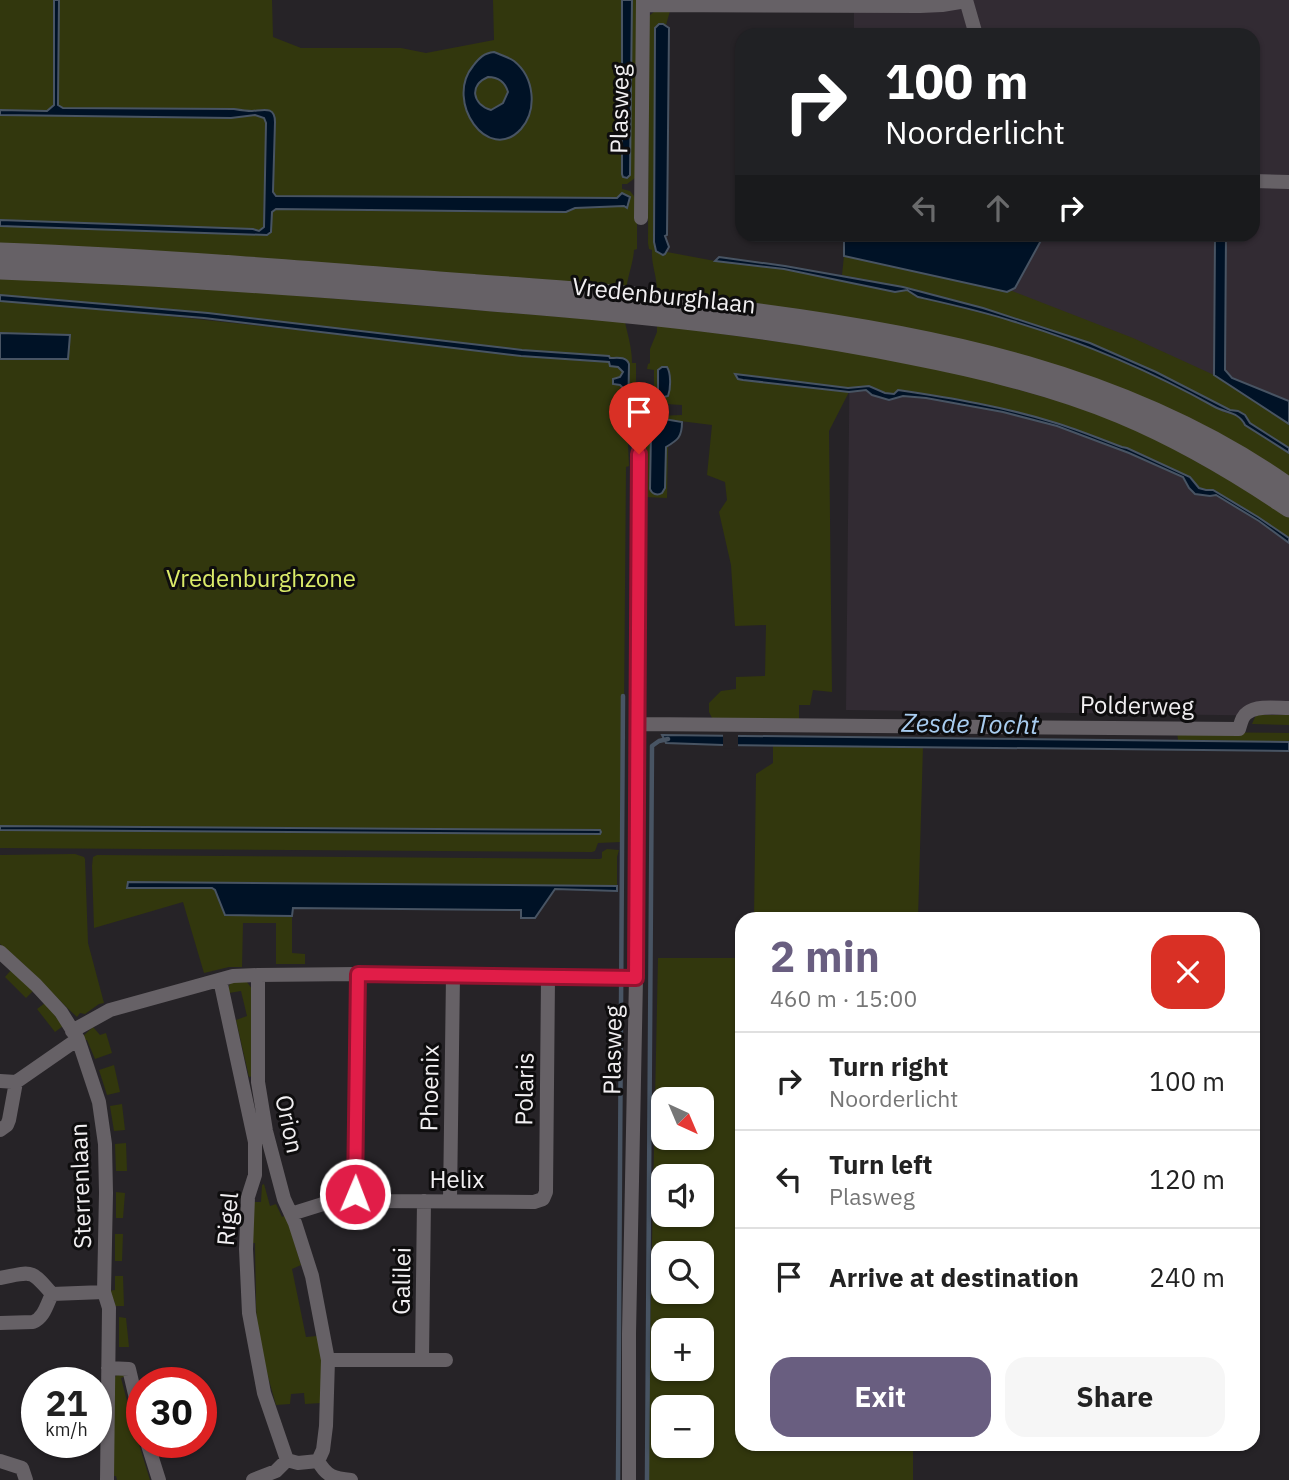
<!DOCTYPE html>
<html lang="en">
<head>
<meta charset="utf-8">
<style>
  :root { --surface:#fff; --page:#f6f6f6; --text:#222; --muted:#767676; --line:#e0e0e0; --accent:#695e80 }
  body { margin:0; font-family:"IBM Plex Sans",sans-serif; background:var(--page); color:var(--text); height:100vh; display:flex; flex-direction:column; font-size:26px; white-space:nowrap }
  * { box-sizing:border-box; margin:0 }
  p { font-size:23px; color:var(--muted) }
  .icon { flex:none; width:38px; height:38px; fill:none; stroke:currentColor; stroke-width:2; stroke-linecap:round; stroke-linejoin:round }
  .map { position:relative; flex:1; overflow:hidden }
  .sheet { position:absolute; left:735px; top:912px; width:525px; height:539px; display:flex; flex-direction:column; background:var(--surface); border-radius:21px; box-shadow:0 2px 5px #0004 }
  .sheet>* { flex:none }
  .banner { position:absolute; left:735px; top:28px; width:525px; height:214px; border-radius:21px; box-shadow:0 2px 5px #0004; background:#202124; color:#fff; overflow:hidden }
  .needle { width:46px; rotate:136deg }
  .buttons { position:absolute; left:651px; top:1087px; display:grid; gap:14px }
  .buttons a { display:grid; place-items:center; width:63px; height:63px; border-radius:14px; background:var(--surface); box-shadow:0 2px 5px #0004; font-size:35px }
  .speed { position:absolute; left:21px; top:1367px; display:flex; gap:14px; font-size:35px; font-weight:700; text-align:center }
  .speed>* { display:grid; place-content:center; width:91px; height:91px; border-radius:50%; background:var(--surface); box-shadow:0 2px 5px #0004; line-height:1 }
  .speed small { font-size:18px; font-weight:400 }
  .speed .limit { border:10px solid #d22; background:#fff; color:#111 }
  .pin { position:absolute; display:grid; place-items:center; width:60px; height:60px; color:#fff; margin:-72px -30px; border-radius:50% 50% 50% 0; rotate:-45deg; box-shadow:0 0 7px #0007 }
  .pin .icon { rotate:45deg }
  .me { position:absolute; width:77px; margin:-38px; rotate:1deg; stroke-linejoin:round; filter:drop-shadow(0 0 5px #0008) }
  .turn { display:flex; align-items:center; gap:24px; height:147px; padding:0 35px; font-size:32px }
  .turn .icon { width:91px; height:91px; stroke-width:2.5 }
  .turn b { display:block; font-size:49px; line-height:60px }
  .lanes { display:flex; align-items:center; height:66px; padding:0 35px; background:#0003; justify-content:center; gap:35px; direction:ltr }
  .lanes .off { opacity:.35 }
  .round { display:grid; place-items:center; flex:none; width:74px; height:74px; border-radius:21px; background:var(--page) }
  .headline { display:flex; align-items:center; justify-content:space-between; height:119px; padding:0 35px }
  h1 { font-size:42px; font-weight:700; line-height:52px; color:var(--accent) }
  .primary-button { display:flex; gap:14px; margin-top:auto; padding:14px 35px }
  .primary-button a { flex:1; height:80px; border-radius:21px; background:var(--accent); color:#fff; font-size:28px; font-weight:700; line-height:80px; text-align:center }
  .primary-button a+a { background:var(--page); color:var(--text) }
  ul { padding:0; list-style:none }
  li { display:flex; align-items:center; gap:21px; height:98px; padding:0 35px; border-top:2px solid var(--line) }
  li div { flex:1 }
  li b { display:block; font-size:26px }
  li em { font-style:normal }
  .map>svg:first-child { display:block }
  .built { fill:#322b33 }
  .green { fill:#32370d; fill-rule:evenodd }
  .water { fill:#001226; stroke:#485463; stroke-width:2; fill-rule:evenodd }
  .pier { fill:#262327 }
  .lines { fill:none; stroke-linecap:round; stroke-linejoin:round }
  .stream { stroke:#485463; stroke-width:4.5 }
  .street { stroke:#666166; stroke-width:14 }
  .secondary { stroke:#666166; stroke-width:19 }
  .route-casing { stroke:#92132f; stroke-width:18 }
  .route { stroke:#e11d48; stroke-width:12 }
  .labels { text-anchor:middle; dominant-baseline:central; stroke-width:6; stroke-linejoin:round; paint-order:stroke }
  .street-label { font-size:24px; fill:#f1eff1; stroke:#0e0d0e }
  .park-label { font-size:24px; fill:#dbeb69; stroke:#0e0d0e }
  .water-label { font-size:26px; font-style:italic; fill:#a8ccef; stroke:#0e0d0e }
</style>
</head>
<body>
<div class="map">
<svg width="1289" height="1480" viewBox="0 0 1289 1480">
  <rect width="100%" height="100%" fill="#262327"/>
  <path class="built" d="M 854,0 L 1289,0 L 1289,716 L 846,710 L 851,235 L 1253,234 L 1253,35 L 854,35 Z"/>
  <path class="green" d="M 0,0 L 54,0 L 54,105 L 48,111 L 0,110 Z
    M 59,0 L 272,0 L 273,37 L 301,48 L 401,48 L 426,53 L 494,40 L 493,0 L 622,0 L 622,174 L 629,177 L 630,175 L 632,0 L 638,0 L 635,178 L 627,184 L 622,184 L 622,189 L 630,191 L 637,200 L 637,249 L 634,250 C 633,265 627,277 626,292 L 0,247 L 0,226 L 267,235 L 270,234 L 272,212 L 276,209 L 566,212 L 575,208 L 625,206 L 626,208 L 628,205 L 621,194 L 617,198 L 276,196 L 273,192 L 275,122 C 275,106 264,110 252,111 C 246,111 240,110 234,109 L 63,108 L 58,105 ZM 512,59 C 516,69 530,98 531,106 C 532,122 516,134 504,139 L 463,88 Z
    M 655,11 L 670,11 L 666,25 L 660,24 L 655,28 L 654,242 L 656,251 L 665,254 L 667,252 L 715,261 L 784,269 L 895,292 L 907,290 L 918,297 L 1010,320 L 1072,341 L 1125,362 L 1197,397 L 1226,413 L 1235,414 L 1242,419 L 1246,425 L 1289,453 L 1289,482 L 1208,433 L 657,291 C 657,276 651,264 652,250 L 649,249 L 648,243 L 649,16 Z
    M475 93a16 16 0 1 1 32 0a16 16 0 1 1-32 0Z
    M 0,115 L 231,118 L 255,115 L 264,118 L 266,123 L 263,229 L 260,231 L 253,230 L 252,229 L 0,220 Z
    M 844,256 L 1002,291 L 1012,291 L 1133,338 L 1214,375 L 1289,424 L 1289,448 L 1250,423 L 1245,415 L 1230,410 L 1090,343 L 983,308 L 903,287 L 842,275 Z
    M 0,273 L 45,275 L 625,322 C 628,336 632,348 632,363 L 636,363 L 636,412 L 627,423 L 629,466 L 626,467 L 623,831 L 621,832 L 621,842 L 598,843 L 595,851 L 592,852 L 0,848 L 0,830 L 600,834 L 601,832 L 0,827 L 0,301 L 67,305 L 575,360 L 609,362 L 627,365 L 627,414 L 629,364 L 626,359 L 610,358 L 609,356 L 522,350 L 208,313 L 0,295 Z
    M 657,325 L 917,361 L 1118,418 L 1289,513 L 1289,538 L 1258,517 L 1213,490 L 1206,490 L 1199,488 L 1190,477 L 1127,448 L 1122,447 C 1100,439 1079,430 1057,423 C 1005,408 952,398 899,390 L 894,394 L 885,393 L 869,386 L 848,388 L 736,374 L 743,380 L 849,392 L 829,431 L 832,692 L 813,690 L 810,705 L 799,705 L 799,720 L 712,718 L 709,712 L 709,703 L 721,691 L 736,689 L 736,677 L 765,676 L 766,625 L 735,626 L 731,565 L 719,512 L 727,500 L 725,482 L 707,475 L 712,425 L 664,419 L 650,435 L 665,488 L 665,447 L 668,446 L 667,498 L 645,497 L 647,426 L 657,416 L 682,415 L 682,405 L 665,404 L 656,399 L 654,393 L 654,370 L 647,369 L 648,364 L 650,363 L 650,349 L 657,332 Z
    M 1258,715 L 1289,715 L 1289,725 L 1252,724 L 1255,717 Z
    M 1177,732 L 1289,733 L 1289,742 L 1178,740 Z
    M 773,745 L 923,746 L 918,919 L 754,919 L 756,774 L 773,763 Z
    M 607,849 L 619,850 L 617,857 L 617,886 L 128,882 L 128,888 L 212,888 L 215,890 L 225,915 L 292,916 L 292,953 L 305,954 L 305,964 L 276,964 L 276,923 L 243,923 L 242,967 L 229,967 L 204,973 L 183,902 L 94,928 L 92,866 L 93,857 L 97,855 L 600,859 L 602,858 L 602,852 Z
    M 75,854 L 84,857 L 85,859 L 88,943 L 104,1003 L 99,1004 L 85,1014 L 80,1013 L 77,1017 C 51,993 28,966 0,944 L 0,855 Z
    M 658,958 L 742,958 L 742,1444 L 913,1444 L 913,1480 L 647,1480 ZM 663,1099 L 702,1099 L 702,1138 L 663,1138 ZM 663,1176 L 702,1176 L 702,1214 L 663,1214 ZM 663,1253 L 702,1253 L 702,1292 L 663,1292 ZM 663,1330 L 702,1330 L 702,1368 L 663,1368 ZM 663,1407 L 702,1407 L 702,1446 L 663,1446 Z
    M 12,969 L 34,990 L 26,998 L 5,977 Z
    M 231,982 L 247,982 L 252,989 L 253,1076 L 249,1077 L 236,1020 L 247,1016 L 241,991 L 229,993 L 229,986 Z
    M 45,1003 L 63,1026 L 55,1032 L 37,1009 Z
    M 93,1027 L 100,1035 L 106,1033 L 112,1053 L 95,1059 L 87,1040 L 83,1041 L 82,1037 Z
    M 114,1065 L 120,1092 L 107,1095 L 99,1070 Z
    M 122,1104 L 125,1130 L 114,1131 L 110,1106 Z
    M 126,1143 L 127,1171 L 116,1171 L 115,1144 Z
    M 264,1184 L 270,1206 L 276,1204 L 282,1217 L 286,1215 L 301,1265 L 292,1269 L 306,1337 L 317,1336 L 321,1354 L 321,1403 L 305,1404 L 304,1393 L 291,1394 L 290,1404 L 276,1405 C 267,1373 256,1336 256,1303 C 256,1284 255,1263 255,1243 L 251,1243 L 254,1202 L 261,1202 L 262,1185 Z
    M 116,1192 L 125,1193 L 123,1218 L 116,1218 Z
    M 115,1234 L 123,1234 L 122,1261 L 115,1261 Z
    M 115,1276 L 123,1276 L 124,1306 L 115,1306 L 115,1302 L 110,1297 L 108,1291 L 115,1290 Z
    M 119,1317 L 126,1318 L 129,1347 L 119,1347 Z
    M 118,1373 L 126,1376 L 121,1378 L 134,1428 L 150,1480 L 117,1480 L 116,1476 L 113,1476 L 114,1379 Z"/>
  <path class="water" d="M 54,0 L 59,0 L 58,105 L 63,108 L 234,109 C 240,110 246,111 252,111 C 264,110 275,106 275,122 L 273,192 L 276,196 L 617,198 L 622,193 L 630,197 L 627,208 L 624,206 L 575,208 L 566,212 L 276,209 L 272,212 L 271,232 L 267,235 L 0,226 L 0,220 L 253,229 L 259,231 L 264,227 L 266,123 L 264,118 L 255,115 L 231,118 L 0,115 L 0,110 L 47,111 L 54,105 Z
    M 622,0 L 632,0 L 630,175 L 627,178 L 623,177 L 622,174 Z
    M 659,24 L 663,24 L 669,28 L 667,235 L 665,236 L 669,247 L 665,254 L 663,255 L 656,251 L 654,242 L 655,28 Z
    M 494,52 C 501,55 508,57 514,61 C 534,77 538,109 521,129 C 488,165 444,101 473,66 C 479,58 484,53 494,52 ZM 488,77 C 498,77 505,82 508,92 L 503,103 L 491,110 C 472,104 469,85 488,77 Z
    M 889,235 L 889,234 L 1044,235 L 1015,288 L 1007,292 L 844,256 L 844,235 L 883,235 L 883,237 Z
    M 1215,235 L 1226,235 L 1225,370 L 1232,378 L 1289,401 L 1289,424 L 1214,375 Z
    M 719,257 L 785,266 L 903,287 L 983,308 L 1090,343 L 1156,372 L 1230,410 L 1238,411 L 1245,415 L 1250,423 L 1289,448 L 1289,453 L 1245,425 C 1239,412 1226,413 1215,407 C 1151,371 1082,342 1012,321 C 981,311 949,304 918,297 L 907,290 L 895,292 L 784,269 L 715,261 Z
    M 0,295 L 208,313 L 522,350 L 609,356 L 610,358 C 617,358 626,356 629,364 L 628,420 L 626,421 L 623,419 L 623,388 L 620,385 L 613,384 L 613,379 L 620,377 L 623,372 L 618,367 L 610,366 L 609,362 L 521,356 L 204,318 L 0,301 Z
    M 0,333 L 70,335 L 68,359 L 0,359 Z
    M 662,367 L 667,367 C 671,373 671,388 668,396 L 664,397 L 660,396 L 658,392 L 658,370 Z
    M 735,374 L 848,388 L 869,386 L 885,393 L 894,394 L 898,390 C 952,398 1005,407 1056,423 C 1079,430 1100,439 1122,447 L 1127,448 L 1190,477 L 1199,488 L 1206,490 L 1213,490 L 1258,517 L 1289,538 L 1289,543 L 1259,521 L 1216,495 L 1210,496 L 1195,494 L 1189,488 L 1183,477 L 1129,453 L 1057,426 L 1003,412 L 926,398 L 903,396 L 889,400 L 872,395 L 866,390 L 849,392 L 743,380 L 738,379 Z
    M 664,419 L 682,422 C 682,437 678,440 666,447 L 665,488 L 662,493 C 657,496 652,494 650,489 L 651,430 L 654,426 Z
    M 662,735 L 1289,742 L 1289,751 L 723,745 L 666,743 Z
    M 0,826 L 600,830 L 601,832 L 600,834 L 0,830 Z
    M 128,882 L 617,886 L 617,891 L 555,889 L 535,918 L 521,918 L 521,910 L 293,908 L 292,916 L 225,915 L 215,890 L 212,888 L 127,888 Z"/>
  <path class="pier" d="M 723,732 L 740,732 L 738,735 L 738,749 L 723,748 Z"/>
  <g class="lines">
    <path class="stream" d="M 618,1480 L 623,696
      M 647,1480 L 652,746 L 659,741 L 668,739"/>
    <path class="street" d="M 966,0 L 976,35
      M 643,5 L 920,6 L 942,5 L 966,1
      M 1253,181 L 1289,182
      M 641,218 L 643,0
      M 636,724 L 1239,729 C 1241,723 1242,716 1247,713 C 1257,705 1277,708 1289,708
      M 0,952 L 36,985 L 61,1012 L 78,1039 L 99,1102 L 105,1144 L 106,1193 L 104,1292 L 109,1308 L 107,1480
      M 258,975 L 258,1082 L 266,1131 L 284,1199 L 295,1223 L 312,1276 L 328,1360 L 326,1426 L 323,1450 L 318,1461
      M 220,980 L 255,1142 L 255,1175 L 248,1197 L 246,1249 L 249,1313 L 264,1393 L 287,1460
      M 72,1031 L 110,1010 L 233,976 L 258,975 L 358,974 L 636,978
      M 0,1081 L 16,1082 L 78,1039
      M 0,1130 L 7,1125 L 9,1120 L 16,1082
      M 355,1194 L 358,974
      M 450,1201 L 453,975
      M 291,1214 L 355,1194 L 359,1199 L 369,1201 L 534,1202 L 543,1199 L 546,1192 L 548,978
      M 0,1278 C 32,1272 30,1268 52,1294 L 104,1292
      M 0,1323 L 33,1322 C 44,1318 47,1304 52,1294
      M 328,1360 L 446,1360
      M 422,1360 L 424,1201
      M 108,1368 L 129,1369 L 142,1424
      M 147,1442 L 159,1480
      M 0,1461 L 22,1468 L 26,1480
      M 253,1480 L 276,1471 L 287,1460 L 298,1463 L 318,1461 C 327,1477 334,1478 351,1480
      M 629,1480 L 629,1334 L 636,978 L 639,411"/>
    <path class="secondary" d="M 0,252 C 160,258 319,271 479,284 C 527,287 576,291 625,295 C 664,299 704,306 744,311 C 934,335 1129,374 1289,487
      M 0,270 C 164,276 329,288 492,302 C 632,313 772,327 909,355 C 981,369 1052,386 1120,414 C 1180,439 1236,472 1289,508"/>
  </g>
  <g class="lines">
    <defs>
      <path id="route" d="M 355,1194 L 358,974 L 636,978 L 639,454"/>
    </defs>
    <use href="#route" class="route-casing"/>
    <use href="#route" class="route"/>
  </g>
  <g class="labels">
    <g class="street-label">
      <text transform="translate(619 109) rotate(-89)">Plasweg</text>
      <text transform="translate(664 295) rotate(6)">Vredenburghlaan</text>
      <text transform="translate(1137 705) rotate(1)">Polderweg</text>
      <text transform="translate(612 1050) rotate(-89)">Plasweg</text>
      <text transform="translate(429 1088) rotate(-89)">Phoenix</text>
      <text transform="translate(524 1089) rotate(-89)">Polaris</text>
      <text transform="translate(290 1124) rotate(78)">Orion</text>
      <text x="457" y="1179">Helix</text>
      <text transform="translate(80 1186) rotate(-92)">Sterrenlaan</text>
      <text transform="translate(227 1219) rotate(-85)">Rigel</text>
      <text transform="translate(401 1281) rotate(-89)">Galilei</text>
    </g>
    <g class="park-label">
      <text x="261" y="578">Vredenburghzone</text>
    </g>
    <g class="water-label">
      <text transform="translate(970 723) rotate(1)">Zesde Tocht</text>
    </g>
  </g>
</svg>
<div class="buttons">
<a><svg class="needle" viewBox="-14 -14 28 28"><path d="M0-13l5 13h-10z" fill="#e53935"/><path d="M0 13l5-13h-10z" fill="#767676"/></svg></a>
<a><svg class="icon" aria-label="sound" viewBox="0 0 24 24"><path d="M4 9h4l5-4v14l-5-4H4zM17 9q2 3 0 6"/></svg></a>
<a><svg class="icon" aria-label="search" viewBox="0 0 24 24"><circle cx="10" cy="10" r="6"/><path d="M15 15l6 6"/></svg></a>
<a>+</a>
<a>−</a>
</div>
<div class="speed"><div>21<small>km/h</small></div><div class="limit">30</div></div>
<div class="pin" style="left:639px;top:454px;background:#d93025"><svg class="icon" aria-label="arrive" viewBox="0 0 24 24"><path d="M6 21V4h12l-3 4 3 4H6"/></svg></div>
<svg class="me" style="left:355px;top:1194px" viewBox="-20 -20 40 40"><circle r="17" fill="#e11d48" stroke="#fff" stroke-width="3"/><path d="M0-11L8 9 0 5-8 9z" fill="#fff"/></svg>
<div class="banner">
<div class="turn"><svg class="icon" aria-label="right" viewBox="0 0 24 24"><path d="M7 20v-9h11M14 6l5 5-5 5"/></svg><div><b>100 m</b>Noorderlicht</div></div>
<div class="lanes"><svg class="icon off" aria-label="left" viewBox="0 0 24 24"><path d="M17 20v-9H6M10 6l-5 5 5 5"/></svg><svg class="icon off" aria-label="ahead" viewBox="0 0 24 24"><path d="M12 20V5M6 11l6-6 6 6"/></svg><svg class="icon" aria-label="right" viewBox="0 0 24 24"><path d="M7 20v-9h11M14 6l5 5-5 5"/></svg></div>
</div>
<section class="sheet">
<div class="headline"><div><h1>2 min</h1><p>460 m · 15:00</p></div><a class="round" style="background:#d93025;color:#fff"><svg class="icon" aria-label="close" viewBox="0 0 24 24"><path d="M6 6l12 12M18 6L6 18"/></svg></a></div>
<ul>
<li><svg class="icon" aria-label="right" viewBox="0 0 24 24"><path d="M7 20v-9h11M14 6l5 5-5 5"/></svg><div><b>Turn right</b><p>Noorderlicht</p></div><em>100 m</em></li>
<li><svg class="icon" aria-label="left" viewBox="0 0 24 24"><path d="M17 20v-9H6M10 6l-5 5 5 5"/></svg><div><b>Turn left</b><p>Plasweg</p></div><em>120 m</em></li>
<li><svg class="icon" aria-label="arrive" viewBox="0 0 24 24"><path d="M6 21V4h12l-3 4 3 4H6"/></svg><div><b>Arrive at destination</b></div><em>240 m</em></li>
</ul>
<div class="primary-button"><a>Exit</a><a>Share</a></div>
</section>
</div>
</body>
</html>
